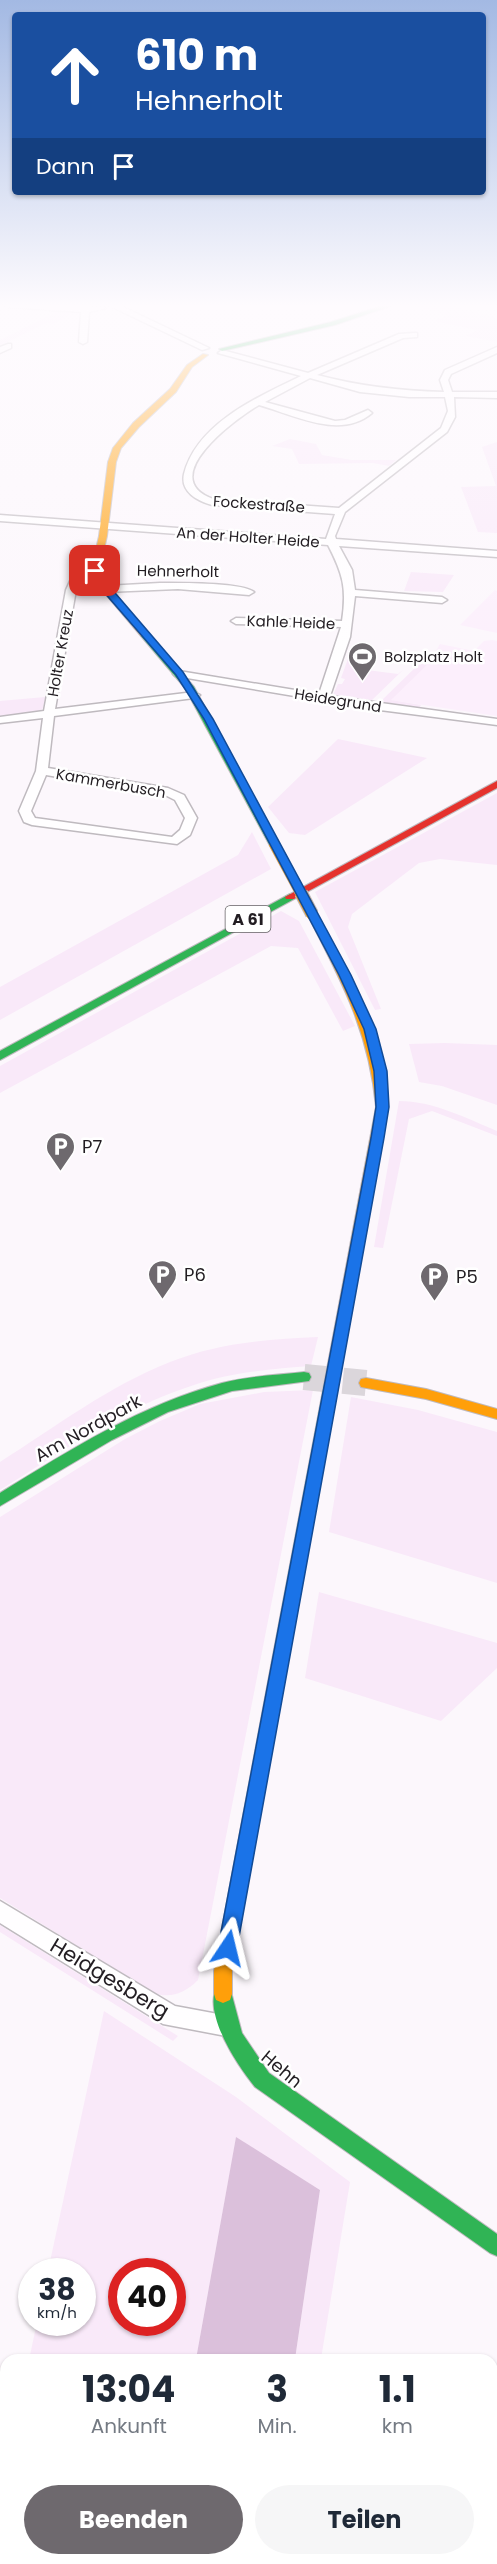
<!DOCTYPE html>
<html lang="de">
<head>
<meta charset="utf-8">
<style>
  :root { --surface:#fff; --page:#f6f6f7; --text:#1f2937; --muted:#747a83; --accent:#6e696e }
  body { margin:0; font-family:Poppins,sans-serif; background:var(--page); color:var(--text); height:100vh; display:flex; flex-direction:column; font-size:22px; white-space:nowrap }
  * { box-sizing:border-box; margin:0 }
  p { font-size:20px; color:var(--muted) }
  .icon { flex:none; width:33px; height:33px; fill:none; stroke:currentColor; stroke-width:2; stroke-linecap:round; stroke-linejoin:round }
  .map { position:relative; flex:1; overflow:hidden }
  .side { position:absolute; left:0px; top:2354px; width:498px; height:212px; display:flex; flex-direction:column; background:var(--surface); border-radius:18px 18px 0 0; box-shadow:0 2px 4px #0004 }
  .side>* { flex:none }
  .hud { position:absolute; left:12px; top:12px; width:474px; height:183px; border-radius:6px; box-shadow:0 2px 4px #0004; background:#1a4fa0; color:#fff; overflow:hidden }
  .speed { position:absolute; left:18px; top:2258px; display:flex; gap:12px; font-size:30px; font-weight:700; text-align:center }
  .speed>* { display:grid; place-content:center; width:78px; height:78px; border-radius:50%; background:var(--surface); box-shadow:0 2px 4px #0004; line-height:1 }
  .speed small { font-size:15px; font-weight:400 }
  .speed .limit { border:9px solid #d22; background:#fff; color:#111 }
  .pin { position:absolute; display:grid; place-items:center; width:51px; height:51px; color:#fff; margin:-26px; border-radius:12px; box-shadow:0 3px 9px #0006 }
  .me { position:absolute; width:66px; margin:-33px; rotate:10deg; stroke-linejoin:round; filter:drop-shadow(0 0 4px #0008) }
  .turn { display:flex; align-items:center; gap:21px; height:126px; padding:0 24px; font-size:27px }
  .turn .icon { width:78px; height:78px; stroke-width:2.5 }
  .turn b { display:block; font-size:42px; line-height:51px }
  .then { display:flex; align-items:center; height:57px; padding:0 24px; background:#0003; gap:12px; font-size:22px }
  .eta { display:flex; justify-content:space-evenly; align-items:center; height:102px; text-align:center }
  .eta b { font-size:36px; font-weight:700; line-height:42px }
  .primary-button { display:flex; gap:12px; margin-top:auto; padding:12px 24px }
  .primary-button a { flex:1; height:69px; border-radius:36px; background:var(--accent); color:#fff; font-size:24px; font-weight:700; line-height:69px; text-align:center }
  .primary-button a+a { background:var(--page); color:var(--text) }
  .map>svg:first-child { display:block }
  .built { fill:#fceffc }
  .green { fill:#f9e9f9; fill-rule:evenodd }
  .water { fill:#dbc0db }
  .lines { fill:none; stroke-linecap:round; stroke-linejoin:round }
  .secondary-tunnel { stroke:#dbd6db; stroke-width:26; stroke-dasharray:26 13; stroke-linecap:butt }
  .street-casing { stroke:#bfbabf; stroke-width:3 }
  .fast-casing { stroke:#bfbabf; stroke-width:2 }
  .slow-casing { stroke:#bfbabf; stroke-width:2 }
  .jam-casing { stroke:#bfbabf; stroke-width:2 }
  .street { fill:#fffeff; fill-rule:evenodd }
  .fast { fill:#30b455; fill-rule:evenodd }
  .slow { fill:#ff9f0a; fill-rule:evenodd }
  .jam { fill:#e5322d; fill-rule:evenodd }
  .slow-bridge-far1-casing { stroke:#bfbabf; stroke-width:11; stroke-linecap:butt }
  .slow-bridge-casing { stroke:#bfbabf; stroke-width:14; stroke-linecap:butt }
  .slow-bridge-far1 { stroke:#ff9f0a; stroke-width:10 }
  .slow-bridge { stroke:#ff9f0a; stroke-width:12 }
  .route { fill:#1a73e8; stroke:#114b97; stroke-width:1.5 }
  .labels { text-anchor:middle; dominant-baseline:central; stroke-width:5; stroke-linejoin:round; paint-order:stroke }
  .far-street-label { font-size:15px; fill:#221d22; stroke:#fff }
  .far-poi-label { font-size:15px; fill:#221d22; stroke:#fff; text-anchor:start }
  .shield { fill:#fff; stroke:#646164; stroke-width:1.5 }
  .shield-label { font-size:16px; font-weight:bold; fill:#221d22 }
  .poi-label { font-size:18px; fill:#221d22; stroke:#fff; text-anchor:start }
  .street-label { font-size:18px; fill:#221d22; stroke:#fff }
  .near-street-label { font-size:21px; fill:#221d22; stroke:#fff }
</style>
</head>
<body>
<div class="map">
<svg width="497" height="2564" viewBox="0 0 497 2564">
  <rect width="100%" height="100%" fill="#fcf7fc"/>
  <path class="built" d="M 495,590 L 497,591 L 497,633 L 460,625 Z
    M 492,640 L 497,641 L 497,716 L 390,700 L 428,664 L 440,644 L 474,651 L 484,641 Z"/>
  <path class="green" d="M 411,305 L 450,305 L 497,318 L 497,342 L 466,336 L 477,330 L 434,321 L 447,315 Z
    M 58,311 L 69,312 L 68,316 L 53,324 L 46,323 L 0,346 L 0,340 Z
    M 290,439 L 316,444 L 322,455 L 352,460 L 396,460 L 389,466 L 373,463 L 299,464 L 292,449 L 272,446 Z
    M 497,442 L 497,533 L 478,532 L 461,487 L 496,486 L 482,447 Z
    M 411,572 L 454,575 L 443,592 L 404,591 Z
    M 349,656 L 363,658 L 359,669 L 398,674 L 403,670 L 371,701 L 333,695 L 338,684 L 342,684 L 345,679 L 341,678 Z
    M 420,663 L 428,664 L 391,700 L 421,705 L 419,708 L 380,702 Z
    M 45,697 L 43,708 L 37,713 L 0,717 L 0,701 Z
    M 338,739 L 427,758 L 305,835 L 289,833 L 268,807 Z
    M 497,793 L 497,865 L 440,859 L 419,863 L 352,914 L 348,927 L 381,1009 L 375,1010 L 315,892 Z
    M 252,832 L 271,869 L 0,1020 L 0,987 L 238,855 Z
    M 281,911 L 299,921 L 355,1026 L 343,1031 L 298,948 L 271,946 L 0,1093 L 0,1066 Z
    M 445,1043 L 497,1045 L 497,1105 L 442,1086 L 419,1082 L 409,1044 Z
    M 399,1101 C 433,1101 466,1118 497,1131 L 497,1136 L 432,1111 L 409,1119 L 383,1248 L 374,1247 Z
    M 318,1337 L 311,1366 C 271,1369 232,1372 194,1385 C 124,1407 62,1452 0,1490 L 0,1462 C 55,1427 109,1386 170,1362 C 217,1343 268,1339 318,1337 Z
    M 313,1390 L 198,1980 C 185,1993 171,1999 153,1993 L 0,1898 L 0,1517 L 125,1439 L 160,1421 L 200,1404 L 264,1392 Z
    M 351,1397 L 418,1410 L 497,1432 L 497,1583 L 329,1532 Z
    M 319,1592 L 497,1643 L 497,1668 L 441,1721 L 305,1678 Z
    M 0,1925 L 178,2036 L 173,2041 L 0,1932 Z
    M 104,2011 L 236,2097 L 350,2182 L 321,2359 L 295,2359 L 320,2190 L 236,2138 L 196,2359 L 29,2360 L 37,2322 L 82,2322 L 82,2271 L 48,2271 ZM 122,2271 L 172,2271 L 172,2322 L 122,2322 Z
    M 6,2467 L 6,2559 L 149,2559 L 148,2564 L 0,2564 L 0,2495 Z"/>
  <path class="water" d="M 236,2137 L 320,2190 L 295,2359 L 196,2359 Z
    M 149,2559 L 254,2559 L 251,2564 L 148,2564 Z"/>
  <g class="lines">
    <path class="secondary-tunnel" d="M 304,1377 L 366,1383"/>
    <defs>
      <path id="street" d="M 4,305 C 18,305 101,305 106,308 L 89,312 L 87,342 L 83,344 L 79,342 L 81,312 L 8,307 Z
        M 108,305 L 119,305 L 209,348 L 202,350 Z
        M 414,333 L 417,333 L 417,337 L 403,338 L 317,375 C 359,386 400,391 444,392 L 440,380 L 445,370 L 497,347 L 497,353 L 451,374 L 448,380 L 452,392 L 497,392 L 497,398 L 454,397 L 455,417 L 447,432 L 345,512 L 335,536 L 336,539 L 497,551 L 497,557 L 339,546 L 352,570 L 355,590 L 442,597 L 447,600 L 442,603 L 355,596 L 350,637 L 330,696 L 497,719 L 497,725 L 372,709 L 175,676 L 173,674 L 179,671 L 319,694 L 341,627 L 236,624 L 231,621 L 236,618 L 342,621 C 347,588 343,574 328,545 L 0,521 L 0,515 L 326,539 L 335,514 L 212,505 C 198,501 180,492 184,474 C 197,423 258,397 301,376 L 218,353 L 222,350 L 308,373 L 399,334 ZM 310,378 L 360,392 L 409,397 L 445,397 L 448,411 L 441,428 L 339,508 L 213,499 C 155,478 235,419 259,405 C 294,415 340,440 372,413 L 368,410 L 345,420 L 335,421 L 265,402 Z
        M 8,344 L 11,344 L 11,348 L 0,353 L 0,347 Z
        M 95,568 L 100,571 L 99,573 L 80,581 L 76,590 L 55,709 L 194,692 L 200,695 L 194,698 L 54,716 L 48,768 L 168,788 L 184,795 L 197,818 L 190,835 L 177,844 L 32,825 L 24,822 L 19,811 L 36,771 L 43,718 L 0,723 L 0,717 L 44,711 L 66,590 L 72,577 ZM 46,775 L 165,795 L 175,800 L 185,818 L 180,830 L 172,837 L 35,818 L 31,811 Z
        M 160,583 C 179,583 241,582 254,592 L 249,595 L 178,589 L 106,592 L 101,589 L 106,586 Z
        M 0,1901 L 175,2006 L 234,2017 L 238,2025 L 234,2033 L 226,2036 L 163,2024 L 0,1923 Z"/>
      <path id="fast" d="M 384,305 L 394,305 L 335,325 L 222,351 L 219,349 L 331,322 Z
        M 141,632 L 147,632 L 194,687 L 279,844 L 278,846 L 270,846 L 269,844 L 185,688 L 141,636 Z
        M 290,894 L 294,895 L 294,899 L 0,1060 L 0,1051 Z
        M 304,1372 L 309,1373 L 311,1377 L 309,1381 L 232,1391 L 168,1412 L 112,1440 L 0,1506 L 0,1493 C 71,1449 141,1405 222,1383 C 249,1376 277,1375 304,1372 Z
        M 331,1380 L 336,1381 L 338,1385 L 287,1666 L 285,1671 L 279,1673 L 273,1671 L 271,1666 L 324,1385 L 326,1381 Z
        M 223,1985 L 230,1988 L 242,2033 L 269,2073 L 497,2234 L 497,2256 L 490,2253 L 255,2087 C 238,2066 204,2016 216,1988 Z"/>
      <path id="slow" d="M 203,354 L 208,355 L 192,367 L 176,392 L 139,427 L 121,448 L 116,462 L 107,536 L 99,571 L 110,588 L 148,634 L 144,637 L 141,636 L 103,591 L 91,571 L 99,536 L 108,462 L 113,448 L 133,423 L 170,389 L 187,365 Z
        M 312,911 L 317,914 L 354,984 L 373,1030 L 385,1079 L 388,1107 L 338,1385 L 336,1389 L 326,1389 L 324,1385 L 376,1107 C 369,1031 341,980 307,914 Z
        M 366,1378 L 426,1389 L 497,1409 L 497,1419 L 426,1399 L 361,1387 L 359,1383 L 361,1379 Z
        M 279,1659 L 285,1661 L 287,1666 L 232,1971 L 232,1994 L 230,2000 L 223,2003 L 216,2000 L 214,1994 L 214,1971 L 271,1666 L 273,1661 Z"/>
      <path id="jam" d="M 497,781 L 497,788 L 294,899 L 286,899 L 285,897 Z"/>
    </defs>
    <use href="#street" class="street-casing"/>
    <use href="#fast" class="fast-casing"/>
    <use href="#slow" class="slow-casing"/>
    <use href="#jam" class="jam-casing"/>
    <use href="#street" class="street"/>
    <use href="#fast" class="fast"/>
    <use href="#slow" class="slow"/>
    <use href="#jam" class="jam"/>
    <defs>
      <path id="slow-bridge-far1" d="M 274,844 L 301,894"/>
      <path id="slow-bridge" d="M 301,893 L 312,914"/>
    </defs>
    <use href="#slow-bridge-far1" class="slow-bridge-far1-casing"/>
    <use href="#slow-bridge" class="slow-bridge-casing"/>
    <use href="#slow-bridge-far1" class="slow-bridge-far1"/>
    <use href="#slow-bridge" class="slow-bridge"/>
  </g>
  <linearGradient id="sky" x2="0" y2="1"><stop stop-color="#a3b9e3"/><stop offset="0.46" stop-color="#fefbfe"/><stop offset="1" stop-color="#fefbfe" stop-opacity="0"/></linearGradient>
  <rect width="497" height="664" fill="url(#sky)"/>
  <path class="route" d="M 92,569 L 98,569 L 110,587 L 183,672 L 213,719 L 351,975 L 376,1029 L 387,1071 L 389,1107 L 384,1138 L 237,1948 L 234,1954 L 228,1957 L 221,1954 L 218,1948 L 371,1138 L 376,1107 L 374,1071 L 364,1029 L 339,975 L 204,719 L 176,675 L 103,591 L 91,571 Z"/>
  <defs>
    <symbol id="stadium-pin" viewBox="-11 -11 22 30"><path d="M0 17L-7.5 6A9.5 9.5 0 1 1 7.5 6Z" fill="#6e696e" stroke="#fff"/><path d="M0-5a6.5 5 0 1 0 0 10a6.5 5 0 1 0 0-10ZM-3.5-1.8h7v3.6h-7Z" fill="#fff"/></symbol>
    <symbol id="parking-pin" viewBox="-11 -11 22 30"><path d="M0 17L-7.5 6A9.5 9.5 0 1 1 7.5 6Z" fill="#6e696e" stroke="#fff"/><path d="M-3.5-5.5H1a3.5 3.5 0 0 1 0 7H-1V5.5H-3.5ZM-1-3.4V-.6H.8a1.4 1.4 0 0 0 0-2.8Z" fill="#fff"/></symbol>
  </defs>
  <g fill-rule="evenodd">
    <use href="#stadium-pin" x="346" y="640" width="33" height="45"/>
    <use href="#parking-pin" x="44" y="1130" width="33" height="45"/>
    <use href="#parking-pin" x="146" y="1258" width="33" height="45"/>
    <use href="#parking-pin" x="418" y="1260" width="33" height="45"/>
  </g>
  <g class="labels">
    <g class="far-street-label">
      <text transform="translate(259 504) rotate(4)">Fockestraße</text>
      <text transform="translate(248 537) rotate(4)">An der Holter Heide</text>
      <text transform="translate(178 571) rotate(1)">Hehnerholt</text>
      <text transform="translate(291 622) rotate(2)">Kahle Heide</text>
      <text transform="translate(60 653) rotate(-80)">Holter Kreuz</text>
      <text transform="translate(338 700) rotate(9)">Heidegrund</text>
      <text transform="translate(111 783) rotate(10)">Kammerbusch</text>
    </g>
    <g class="far-poi-label">
      <text x="384" y="656">Bolzplatz Holt</text>
    </g>
    <rect class="shield" x="225.5" y="906" width="45" height="26" rx="4.5"/>
    <g class="shield-label">
      <text x="248" y="919">A 61</text>
    </g>
    <g class="poi-label">
      <text x="82" y="1146">P7</text>
      <text x="184" y="1274">P6</text>
      <text x="456" y="1276">P5</text>
    </g>
    <g class="street-label">
      <text transform="translate(88 1428) rotate(-29)">Am Nordpark</text>
      <text transform="translate(282 2069) rotate(40)">Hehn</text>
    </g>
    <g class="near-street-label">
      <text transform="translate(110 1978) rotate(31)">Heidgesberg</text>
    </g>
  </g>
</svg>
<div class="speed"><div>38<small>km/h</small></div><div class="limit">40</div></div>
<div class="pin" style="left:95px;top:571px;background:#d93025"><svg class="icon" aria-label="arrive" viewBox="0 0 24 24"><path d="M6 21V4h12l-3 4 3 4H6"/></svg></div>
<svg class="me" style="left:228px;top:1948px" viewBox="-20 -20 40 40"><path d="M0-17L14 15 0 8-14 15z" fill="#1a73e8" stroke="#fff" stroke-width="4"/></svg>
<div class="hud">
<div class="turn"><svg class="icon" aria-label="ahead" viewBox="0 0 24 24"><path d="M12 20V5M6 11l6-6 6 6"/></svg><div><b>610 m</b>Hehnerholt</div></div>
<div class="then">Dann<svg class="icon" aria-label="arrive" viewBox="0 0 24 24"><path d="M6 21V4h12l-3 4 3 4H6"/></svg></div>
</div>
<section class="side">
<div class="eta">
<div><b>13:04</b><p>Ankunft</p></div>
<div><b>3</b><p>Min.</p></div>
<div><b>1.1</b><p>km</p></div>
</div>
<div class="primary-button"><a>Beenden</a><a>Teilen</a></div>
</section>
</div>
</body>
</html>
